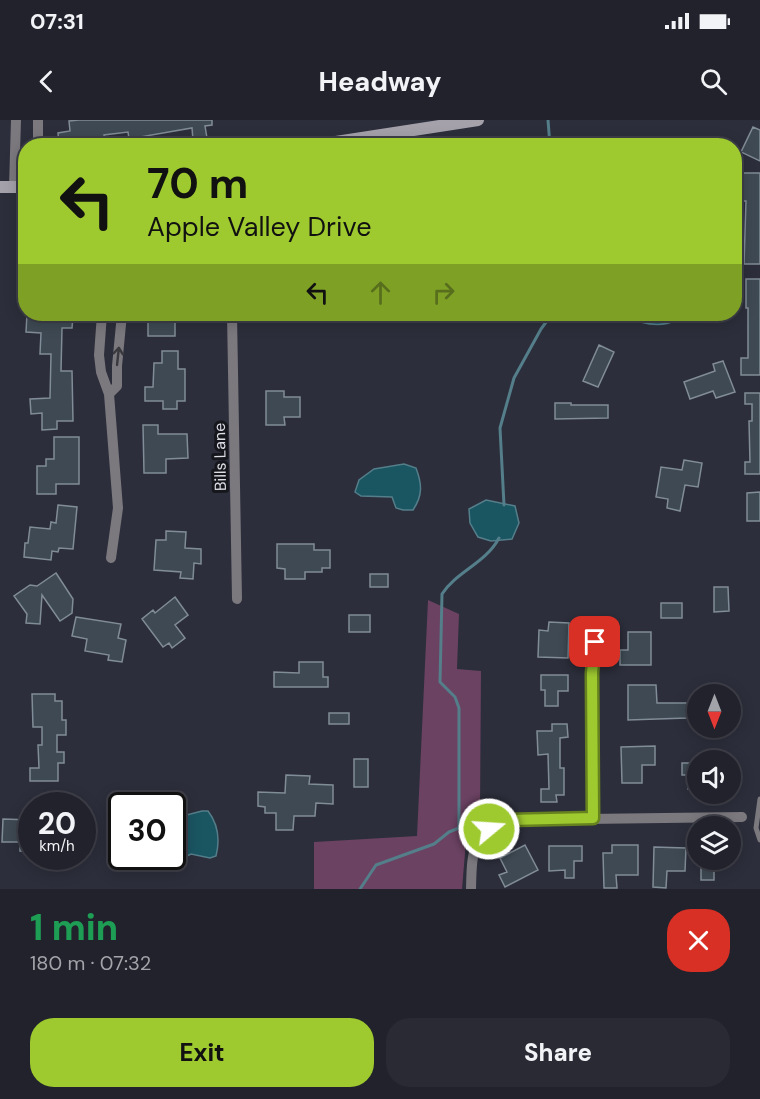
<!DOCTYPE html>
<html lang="en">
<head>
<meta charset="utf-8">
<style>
  :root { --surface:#21222c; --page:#292a34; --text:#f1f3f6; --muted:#a2a4a9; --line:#3e3f48; --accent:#9eca2f }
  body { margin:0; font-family:"DM Sans",sans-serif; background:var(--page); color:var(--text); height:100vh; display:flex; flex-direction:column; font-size:22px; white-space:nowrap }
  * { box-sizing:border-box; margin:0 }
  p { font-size:20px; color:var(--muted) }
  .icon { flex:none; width:33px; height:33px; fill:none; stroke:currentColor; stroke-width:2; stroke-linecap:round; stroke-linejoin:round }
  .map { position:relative; height:769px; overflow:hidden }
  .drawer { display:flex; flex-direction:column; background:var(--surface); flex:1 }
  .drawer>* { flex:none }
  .hud { position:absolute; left:18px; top:18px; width:724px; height:183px; border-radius:24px; box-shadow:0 3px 15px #0003,0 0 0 2px var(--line); background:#9eca2f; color:#111; overflow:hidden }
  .needle { width:39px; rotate:180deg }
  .controls { position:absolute; left:687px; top:564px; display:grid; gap:12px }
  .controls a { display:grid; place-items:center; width:54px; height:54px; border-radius:50%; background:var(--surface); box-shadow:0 3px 15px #0003,0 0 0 2px var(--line); font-size:30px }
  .speed { position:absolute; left:18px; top:672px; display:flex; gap:12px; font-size:30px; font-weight:700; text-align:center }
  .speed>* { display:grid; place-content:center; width:78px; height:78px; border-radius:50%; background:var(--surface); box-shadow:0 3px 15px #0003,0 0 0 2px var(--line); line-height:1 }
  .speed small { font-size:15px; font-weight:400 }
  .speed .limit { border:3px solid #111; border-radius:9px; background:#fff; color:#111 }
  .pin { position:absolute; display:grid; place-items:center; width:51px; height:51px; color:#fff; margin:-26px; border-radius:12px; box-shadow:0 3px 9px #0006 }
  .me { position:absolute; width:66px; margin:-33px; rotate:72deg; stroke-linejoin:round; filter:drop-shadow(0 0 4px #0008) }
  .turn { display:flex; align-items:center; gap:21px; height:126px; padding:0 30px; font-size:27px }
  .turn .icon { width:78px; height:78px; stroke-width:2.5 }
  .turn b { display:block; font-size:42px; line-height:51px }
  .lanes { display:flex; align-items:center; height:57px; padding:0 30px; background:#0003; justify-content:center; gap:30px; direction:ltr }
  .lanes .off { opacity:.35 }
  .round { display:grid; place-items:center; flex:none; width:63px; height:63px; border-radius:24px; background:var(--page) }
  .headline { display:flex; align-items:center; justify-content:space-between; height:102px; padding:0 30px }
  h1 { font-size:36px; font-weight:800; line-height:45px; color:#1e9e55 }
  .action { display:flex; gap:12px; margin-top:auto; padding:12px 30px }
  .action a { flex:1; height:69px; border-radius:24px; background:var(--accent); color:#111; font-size:24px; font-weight:800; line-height:69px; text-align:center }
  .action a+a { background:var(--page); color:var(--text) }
  .status { display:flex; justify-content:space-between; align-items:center; height:42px; padding:0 30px; background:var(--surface); direction:ltr }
  .status svg { height:16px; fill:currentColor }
  header { display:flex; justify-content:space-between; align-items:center; height:78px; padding:0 30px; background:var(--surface); font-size:27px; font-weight:800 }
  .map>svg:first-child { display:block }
  .green { fill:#6b4262 }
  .water { fill:#1a5562; stroke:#547e8a; stroke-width:1.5 }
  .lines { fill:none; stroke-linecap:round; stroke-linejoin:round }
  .stream { stroke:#547e8a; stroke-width:3 }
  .building { fill:#3e4953; stroke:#808c97; stroke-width:1.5 }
  .service { stroke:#7b787e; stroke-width:5 }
  .minor { stroke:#7b787e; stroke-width:10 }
  .secondary { stroke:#a5a1ab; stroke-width:12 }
  .oneway { stroke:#39393e }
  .route-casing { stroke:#67831f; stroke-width:15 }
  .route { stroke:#9eca2f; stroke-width:10 }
  .labels { text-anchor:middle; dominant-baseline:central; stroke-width:6; stroke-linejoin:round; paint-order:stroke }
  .street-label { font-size:16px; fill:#dddfe7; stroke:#16171c }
</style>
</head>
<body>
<div class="status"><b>07:31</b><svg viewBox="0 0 49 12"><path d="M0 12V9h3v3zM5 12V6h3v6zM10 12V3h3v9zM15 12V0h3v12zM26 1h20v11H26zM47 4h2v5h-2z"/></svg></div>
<header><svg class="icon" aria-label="back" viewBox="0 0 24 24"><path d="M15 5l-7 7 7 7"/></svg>Headway<svg class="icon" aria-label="search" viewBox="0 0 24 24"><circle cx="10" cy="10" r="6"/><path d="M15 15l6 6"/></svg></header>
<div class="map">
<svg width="760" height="769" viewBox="0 0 760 769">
  <rect width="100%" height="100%" fill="#2c2e3b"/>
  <path class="green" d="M 428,480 L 459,494 L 457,549 L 481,551 L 480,692 L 466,721 L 462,769 L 314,769 L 314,722 L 417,716 Z"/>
  <path class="water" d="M 622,194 L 676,194 L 676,200 C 659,209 639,203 622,194 Z
    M 404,344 L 416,348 C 422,364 423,375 413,390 L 403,390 L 396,388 L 392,377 L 361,376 L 355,372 L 359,360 L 374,349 Z
    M 486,380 L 515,386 L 519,403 L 512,419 L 491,421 L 478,417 L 470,403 L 469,389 Z
    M 202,691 L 208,691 C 218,704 220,720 216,736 L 210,738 L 191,734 L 185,737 L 174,733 L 173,702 L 179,697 Z"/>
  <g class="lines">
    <path class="stream" d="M 548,0 L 550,26
      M 504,385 L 500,308 L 514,258 L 541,209 L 552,194
      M 360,769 L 376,745 L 434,724 L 449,712 L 459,708 L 459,588 L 455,577 L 440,562 L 442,474 C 456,452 486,443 499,418"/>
  </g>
  <path class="building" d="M 79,0 L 212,0 L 212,5 L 205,6 L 207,18 L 193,20 L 192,8 L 129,19 L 128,12 L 104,15 L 106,26 L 59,26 L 58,13 L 70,11 L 69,1 Z
    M 753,7 L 760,10 L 760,41 L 741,32 Z
    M 743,53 L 760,53 L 760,144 L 744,144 L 746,81 L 743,81 Z
    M 746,159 L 760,159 L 760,255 L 741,255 L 741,238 L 748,238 L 748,188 L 746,188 Z
    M 27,194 L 73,196 L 72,208 L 62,208 L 61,251 L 72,251 L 73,301 L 57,301 L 57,309 L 42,310 L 42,293 L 31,294 L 30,279 L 50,278 L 51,234 L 40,234 L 41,213 L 26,212 Z
    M 148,194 L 175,194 L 175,216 L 148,216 Z
    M 599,225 L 614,232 L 598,267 L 583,261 Z
    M 162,231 L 178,231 L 178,249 L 185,249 L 185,281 L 177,281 L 177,289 L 163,289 L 163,281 L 145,281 L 145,267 L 153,267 L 154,243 L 162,243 Z
    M 723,241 L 735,272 L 716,278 L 713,271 L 690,279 L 684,262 L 715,251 L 713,244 Z
    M 266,271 L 284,271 L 284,277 L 300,277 L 300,297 L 284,297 L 285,305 L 266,305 Z
    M 745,273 L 760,273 L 760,354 L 745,354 L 745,342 L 750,342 L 749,301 L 752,301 L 752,284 L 745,284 Z
    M 555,283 L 571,283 L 571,285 L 608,285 L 608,298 L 555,299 Z
    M 143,305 L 158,305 L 158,314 L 187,314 L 188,338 L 166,339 L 166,353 L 144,353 Z
    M 54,317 L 79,317 L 79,364 L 56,364 L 56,374 L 37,374 L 37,346 L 46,346 L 46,339 L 54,339 Z
    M 684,340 L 702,343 L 698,367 L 685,365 L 680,391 L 667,388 L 668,379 L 656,377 L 661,347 L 682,350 Z
    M 760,372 L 760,401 L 747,401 L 747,373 Z
    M 58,385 L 77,387 L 73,429 L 59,428 L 58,432 L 52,431 L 51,440 L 24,437 L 25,423 L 28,423 L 30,407 L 50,409 L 51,402 L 56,403 Z
    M 166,411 L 186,412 L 185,428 L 201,429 L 201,444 L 194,443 L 193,459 L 180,458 L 181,452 L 154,450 L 156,420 L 166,420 Z
    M 277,424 L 314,424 L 314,430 L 330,430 L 330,448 L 322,448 L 322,452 L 305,452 L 305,459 L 285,459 L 285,449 L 277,448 Z
    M 56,453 L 73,479 L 72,493 L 60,501 L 42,475 L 40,504 L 26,503 L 27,494 L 14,476 L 30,465 L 37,466 Z
    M 370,454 L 388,454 L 388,467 L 370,467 Z
    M 714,467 L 728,467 L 729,491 L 714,492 Z
    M 175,477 L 188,495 L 175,505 L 185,518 L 172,528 L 169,523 L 163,527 L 142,499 L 153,490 L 155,493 Z
    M 661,483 L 682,483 L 682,498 L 661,498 Z
    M 349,495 L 370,495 L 370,512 L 349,512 Z
    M 76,497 L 121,504 L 118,518 L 126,520 L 122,542 L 108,540 L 109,535 L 85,531 L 87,519 L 72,516 Z
    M 549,502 L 569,503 L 568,538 L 538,537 L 539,510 L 548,511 Z
    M 628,512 L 651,512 L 651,545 L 620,545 L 620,530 L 628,530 Z
    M 299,542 L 323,542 L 323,557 L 328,557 L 328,567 L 274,567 L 274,552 L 299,553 Z
    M 541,555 L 568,555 L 568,571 L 558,571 L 558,586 L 545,586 L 545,570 L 541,570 Z
    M 628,565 L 656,565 L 657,583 L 687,583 L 687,598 L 628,600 Z
    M 32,574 L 55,574 L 55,581 L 62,581 L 62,600 L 66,600 L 66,615 L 57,615 L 57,632 L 64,632 L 64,643 L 58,643 L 58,661 L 30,661 L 30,648 L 39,648 L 38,625 L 42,625 L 42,607 L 33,607 Z
    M 329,593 L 349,593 L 349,604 L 329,604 Z
    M 552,604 L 567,604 L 568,617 L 560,618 L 560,648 L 564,648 L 564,675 L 556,675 L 557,682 L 541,682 L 541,669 L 549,669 L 548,634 L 538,635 L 537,611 L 552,611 Z
    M 655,626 L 655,645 L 642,645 L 642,663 L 622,663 L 621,627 Z
    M 354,639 L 368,639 L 368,667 L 354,667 Z
    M 682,643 L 698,643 L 698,669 L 688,669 L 688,655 L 682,655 Z
    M 286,655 L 310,656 L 309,664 L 333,665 L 333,684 L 316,683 L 315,696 L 294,696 L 293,710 L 276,710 L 276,693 L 265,693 L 265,687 L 258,686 L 258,672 L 285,673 Z
    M 3,699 L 32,700 L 32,732 L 20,731 L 20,722 L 2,722 Z
    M 525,725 L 538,750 L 505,767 L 499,755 L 507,752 L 500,738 Z
    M 612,725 L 638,725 L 638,755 L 616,755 L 617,768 L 604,768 L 603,733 L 612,733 Z
    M 549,726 L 582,726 L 582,741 L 574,741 L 574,758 L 565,758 L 565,750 L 549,751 Z
    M 654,727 L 686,728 L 685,751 L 667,751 L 666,768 L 653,767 Z
    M 701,740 L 714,740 L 714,760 L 701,760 Z"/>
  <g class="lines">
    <path class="service" d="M 760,679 L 756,708 L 760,720"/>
    <path class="minor" d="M 38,0 L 38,26
      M 14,67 L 16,0
      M 102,194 L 99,235 L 101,252 L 109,274 L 118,388 L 111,438
      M 232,194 L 237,479
      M 109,274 L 117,266 L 117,246 L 122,194
      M 593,698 L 592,553 L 595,522
      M 471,769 C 472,732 471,715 509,700 L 742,697"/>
    <path class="secondary" d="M 310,26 L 478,0
      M 0,67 L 26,67"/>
  </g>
  <defs><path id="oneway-shaft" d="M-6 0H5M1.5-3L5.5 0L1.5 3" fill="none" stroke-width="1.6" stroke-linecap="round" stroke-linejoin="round" transform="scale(1.5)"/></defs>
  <use class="oneway" href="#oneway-shaft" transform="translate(118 236) rotate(-84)"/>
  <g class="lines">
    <defs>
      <path id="route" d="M 489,709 L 509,700 L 593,698 L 592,553 L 595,522"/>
    </defs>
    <use href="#route" class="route-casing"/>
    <use href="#route" class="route"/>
  </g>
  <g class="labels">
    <g class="street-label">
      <text transform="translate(220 337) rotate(-91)">Bills Lane</text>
    </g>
  </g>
</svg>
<div class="controls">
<a><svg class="needle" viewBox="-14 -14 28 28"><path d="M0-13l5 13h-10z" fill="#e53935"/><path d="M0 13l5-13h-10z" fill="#a2a4a9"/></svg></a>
<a><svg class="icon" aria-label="sound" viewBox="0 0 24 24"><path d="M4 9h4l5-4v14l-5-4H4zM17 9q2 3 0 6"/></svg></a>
<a><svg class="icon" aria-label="layers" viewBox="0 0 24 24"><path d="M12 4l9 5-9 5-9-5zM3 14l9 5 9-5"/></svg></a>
</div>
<div class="speed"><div>20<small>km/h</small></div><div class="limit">30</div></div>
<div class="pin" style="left:595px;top:522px;background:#d93025"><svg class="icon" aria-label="arrive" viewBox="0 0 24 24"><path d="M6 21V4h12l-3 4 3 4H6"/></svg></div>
<svg class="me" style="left:489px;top:709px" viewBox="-20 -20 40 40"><circle r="17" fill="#9eca2f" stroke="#fff" stroke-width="3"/><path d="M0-11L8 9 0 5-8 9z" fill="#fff"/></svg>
<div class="hud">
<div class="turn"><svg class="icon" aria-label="left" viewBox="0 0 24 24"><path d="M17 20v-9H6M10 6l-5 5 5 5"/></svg><div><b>70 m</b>Apple Valley Drive</div></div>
<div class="lanes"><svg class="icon" aria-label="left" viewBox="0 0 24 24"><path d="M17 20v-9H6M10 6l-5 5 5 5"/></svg><svg class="icon off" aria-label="ahead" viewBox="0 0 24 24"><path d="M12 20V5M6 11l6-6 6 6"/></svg><svg class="icon off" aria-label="right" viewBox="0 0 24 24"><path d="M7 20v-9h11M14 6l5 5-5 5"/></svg></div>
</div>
</div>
<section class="drawer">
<div class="headline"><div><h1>1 min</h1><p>180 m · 07:32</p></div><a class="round" style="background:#d93025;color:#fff"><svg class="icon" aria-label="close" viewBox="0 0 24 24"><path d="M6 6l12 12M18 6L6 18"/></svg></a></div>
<div class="action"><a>Exit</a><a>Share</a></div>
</section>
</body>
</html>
